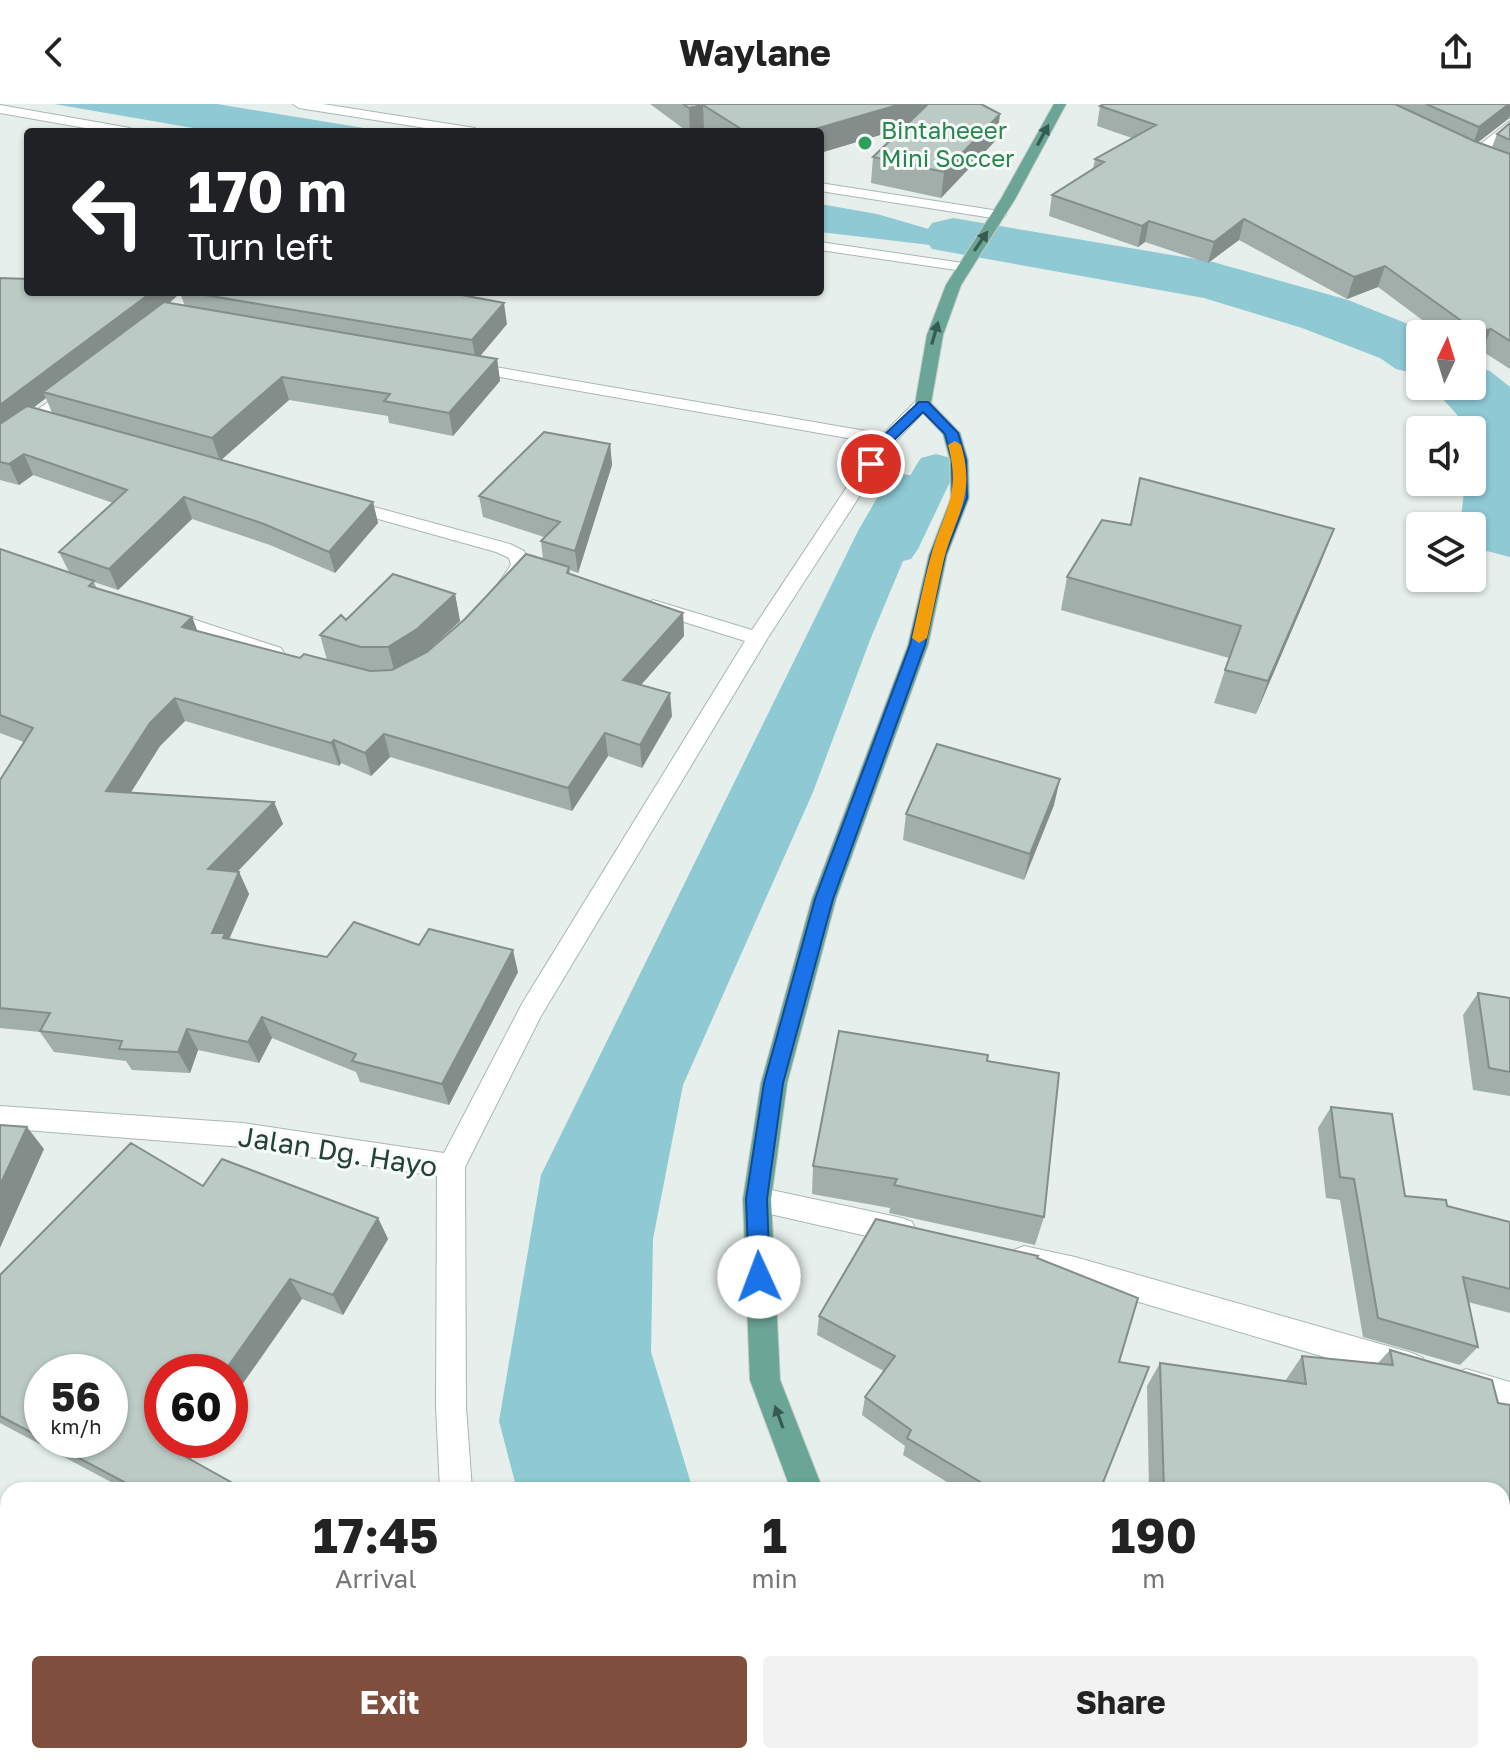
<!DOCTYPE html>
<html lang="en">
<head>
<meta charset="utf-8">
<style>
  :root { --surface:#fff; --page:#f2f2f2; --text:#222; --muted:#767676; --accent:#804e3d }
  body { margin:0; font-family:"Golos Text",sans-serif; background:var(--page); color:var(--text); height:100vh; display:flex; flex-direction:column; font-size:30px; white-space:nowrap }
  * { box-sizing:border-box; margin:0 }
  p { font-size:26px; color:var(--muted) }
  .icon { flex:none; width:44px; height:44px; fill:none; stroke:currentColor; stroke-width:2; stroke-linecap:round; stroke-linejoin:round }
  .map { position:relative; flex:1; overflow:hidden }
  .side { position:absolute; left:0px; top:1378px; width:1510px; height:282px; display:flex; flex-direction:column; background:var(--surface); border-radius:24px 24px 0 0; box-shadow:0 2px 6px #0004 }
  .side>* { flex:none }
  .hud { position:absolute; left:24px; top:24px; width:800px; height:168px; border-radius:8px; box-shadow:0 2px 6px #0004; background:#202124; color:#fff; overflow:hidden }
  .needle { width:52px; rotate:4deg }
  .fabs { position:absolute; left:1406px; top:216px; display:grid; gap:16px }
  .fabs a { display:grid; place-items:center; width:80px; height:80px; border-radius:8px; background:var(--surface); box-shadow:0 2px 6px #0004; font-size:40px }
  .speed { position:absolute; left:24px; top:1250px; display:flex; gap:16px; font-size:40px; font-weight:700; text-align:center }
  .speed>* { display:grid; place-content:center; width:104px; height:104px; border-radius:50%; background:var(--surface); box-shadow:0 2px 6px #0004; line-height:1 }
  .speed small { font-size:20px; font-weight:400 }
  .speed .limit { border:12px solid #d22; background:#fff; color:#111 }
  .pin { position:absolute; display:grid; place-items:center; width:68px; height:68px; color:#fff; margin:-34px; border:4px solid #fff; border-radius:50%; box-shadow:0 2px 8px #0007 }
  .me { position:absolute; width:88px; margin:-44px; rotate:358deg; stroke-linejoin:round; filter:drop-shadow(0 0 6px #0008) }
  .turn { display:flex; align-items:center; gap:28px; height:168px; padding:0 32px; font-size:36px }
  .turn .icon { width:104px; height:104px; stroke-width:2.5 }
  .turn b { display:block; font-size:56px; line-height:68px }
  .eta { display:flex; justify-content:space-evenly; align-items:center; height:136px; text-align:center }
  .eta b { font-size:48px; font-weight:700; line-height:56px }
  .cta { display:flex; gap:16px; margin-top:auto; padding:16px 32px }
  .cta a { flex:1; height:92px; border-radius:8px; background:var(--accent); color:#fff; font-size:32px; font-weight:700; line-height:92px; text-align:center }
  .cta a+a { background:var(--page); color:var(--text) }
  header { display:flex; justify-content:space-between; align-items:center; height:104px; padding:0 32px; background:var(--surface); font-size:36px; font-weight:700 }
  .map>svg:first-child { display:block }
  .water { fill:#8ec9d4 }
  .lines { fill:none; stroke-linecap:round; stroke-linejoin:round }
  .canal { fill:#8ec9d4; fill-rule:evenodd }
  .river { fill:#8ec9d4; fill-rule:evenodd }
  .minor-casing { stroke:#a8b8b2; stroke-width:2 }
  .major-casing { stroke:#c2cac8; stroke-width:2 }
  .minor { fill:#fff; fill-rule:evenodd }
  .major { fill:#6aa596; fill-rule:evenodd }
  .wall { fill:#a1aea9; fill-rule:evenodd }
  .shaded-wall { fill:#838d89 }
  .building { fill:#bbcac4; stroke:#838d89; stroke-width:2 }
  .oneway { fill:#365b51 }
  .route { fill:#1a73e8; stroke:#114b97; stroke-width:2 }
  .slow { fill:#f59e0b }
  .leisure-dot { fill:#2e9e5b; stroke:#f7fbf9; stroke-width:3 }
  .labels { text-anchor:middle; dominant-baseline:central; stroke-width:6; stroke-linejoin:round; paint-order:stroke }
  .far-leisure-label { font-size:24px; fill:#27864d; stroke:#f7fbf9; text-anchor:start }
  .street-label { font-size:28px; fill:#24423a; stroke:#f7fbf9 }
</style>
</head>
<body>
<header><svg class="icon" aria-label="back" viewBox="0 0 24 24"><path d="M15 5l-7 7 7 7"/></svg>Waylane<svg class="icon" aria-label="share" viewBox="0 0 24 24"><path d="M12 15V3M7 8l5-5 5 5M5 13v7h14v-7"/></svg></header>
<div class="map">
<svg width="1510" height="1659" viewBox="0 0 1510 1659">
  <rect width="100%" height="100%" fill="#e6efeb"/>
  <path class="water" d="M 54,0 L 217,0 L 388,28 L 201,28 L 193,24 Z
    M 820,100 L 877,110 L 953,132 L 947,143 L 820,128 Z
    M 892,368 L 931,375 L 921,414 L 870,536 L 813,688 L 683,981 L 653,1135 L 651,1248 L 693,1386 L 517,1386 L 499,1317 L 541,1071 L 858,427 Z
    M 601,1652 L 835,1652 L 840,1659 L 605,1659 Z"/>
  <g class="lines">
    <path class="canal" d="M 936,350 L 951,354 L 957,363 L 918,445 L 911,455 L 895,459 L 879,455 L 872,445 L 915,363 L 921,354 Z"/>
    <path class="river" d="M 953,114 L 1213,158 L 1348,196 L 1433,230 L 1420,230 L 1420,271 L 1396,265 L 1380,254 L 1302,224 L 1204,194 L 932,145 L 923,132 L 932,119 Z
      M 1472,263 L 1490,267 L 1510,283 L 1510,453 L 1483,446 L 1472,431 L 1472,422 L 1466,422 L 1461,415 L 1465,378 L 1472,378 L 1472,326 L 1466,326 C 1459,308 1443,298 1432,282 L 1472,282 Z"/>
    <defs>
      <path id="minor" d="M 293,0 L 323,0 L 475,24 L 481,28 L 451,28 L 299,4 Z
        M 0,1 L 130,24 L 136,28 L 108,28 L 0,9 Z
        M 1510,17 L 1510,28 L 1479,55 L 1469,55 L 1469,49 Z
        M 820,79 L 999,107 L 1006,111 L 999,115 L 820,87 Z
        M 820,138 L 963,159 L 970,163 L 963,167 L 820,146 Z
        M 466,258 L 883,330 L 917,296 L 923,295 L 931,300 L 894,339 L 767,535 L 541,912 L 465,1063 L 466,1303 L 472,1386 L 440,1386 L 436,1303 L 437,1072 L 243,1043 L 0,1024 L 0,1002 L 243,1019 L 444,1049 L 523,898 L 745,537 L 646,506 L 643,502 L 653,496 L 752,526 L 876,339 L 460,266 L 460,260 Z
        M 76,279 L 84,284 L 82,287 L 0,344 L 0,331 Z
        M 345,395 L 510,440 L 524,447 L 530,461 L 512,488 L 498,488 L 495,484 L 511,461 L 509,454 L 496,448 L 339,404 L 336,400 Z
        M 165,506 L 281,544 L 284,549 L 274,556 L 158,516 L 155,512 L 158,508 Z
        M 757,1083 L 902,1114 L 912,1118 L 916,1127 L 912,1136 L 902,1140 L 757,1107 L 747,1104 L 743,1095 L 747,1086 Z
        M 1024,1142 L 1075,1153 L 1412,1249 L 1423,1254 L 1427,1264 L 1423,1274 L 1412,1279 L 1075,1179 L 1014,1164 L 1010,1155 L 1014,1146 Z
        M 1466,1265 L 1510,1278 L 1510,1308 L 1455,1290 L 1451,1280 L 1455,1270 Z
        M 516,1652 L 553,1652 L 556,1659 L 519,1659 Z"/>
      <path id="major" d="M 1054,0 L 1066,0 L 1015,95 L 961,181 L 943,231 L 931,299 L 960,329 L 968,356 L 969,394 L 947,451 L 928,541 L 836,795 L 787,979 L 771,1095 L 780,1276 L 823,1386 L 791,1386 L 750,1276 L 743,1095 L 761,979 L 812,795 L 908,541 L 929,451 L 951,394 L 950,356 L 943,330 L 915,300 L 927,231 L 946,181 L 1001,95 Z
        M 1022,1652 L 1064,1652 L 1067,1659 L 1025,1659 Z"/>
    </defs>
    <use href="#minor" class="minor-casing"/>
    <use href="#major" class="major-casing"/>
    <use href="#minor" class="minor"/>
    <use href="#major" class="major"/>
  </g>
  <path class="wall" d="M 650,0 L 981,0 L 997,35 L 941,94 L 871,79 L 873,53 L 903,24 L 820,49 L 820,28 L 706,28 L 704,27 L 688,28 Z
    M 1104,0 L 1510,0 L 1510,15 L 1508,15 L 1478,38 L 1492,43 L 1497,30 L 1510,19 L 1510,265 L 1482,247 L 1472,249 L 1472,230 L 1441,230 L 1378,183 L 1347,195 L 1239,136 L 1208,159 L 1145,138 L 1138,143 L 1049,112 L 1052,91 L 1093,65 L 1095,55 L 1132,34 L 1097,22 L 1100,2 Z
    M 0,174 L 28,188 L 446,188 L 507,220 L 480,252 L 497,255 L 500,277 L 453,332 L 389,319 L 388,312 L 289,296 L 221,356 L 373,398 L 378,419 L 335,469 L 270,441 L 192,415 L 118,486 L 94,478 L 97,485 L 192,513 L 197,527 L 300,554 L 327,556 L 320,531 L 346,516 L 455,490 L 460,517 L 426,548 L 543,455 L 541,437 L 544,433 L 483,413 L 479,392 L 610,340 L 612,361 L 578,469 L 570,466 L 570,470 L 683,509 L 684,532 L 641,581 L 672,612 L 642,664 L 608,652 L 572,707 L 390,653 L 371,672 L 341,659 L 339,662 L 185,617 L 160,642 L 131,688 L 274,698 L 283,720 L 237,768 L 239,768 L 249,790 L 229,836 L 327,853 L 419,841 L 518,868 L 449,1001 L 360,978 L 356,968 L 272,934 L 259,959 L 198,946 L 190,969 L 132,966 L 126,957 L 54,948 L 40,928 L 0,924 L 0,676 L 24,638 L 0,629 L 0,445 L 69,468 L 59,448 L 113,399 L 33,371 L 19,381 L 0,376 ZM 180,189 L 185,202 L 169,199 ZM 46,294 L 52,309 L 33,304 Z
    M 1140,374 L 1321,458 L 1256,610 L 1214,599 L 1229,554 L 1061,506 L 1067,473 L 1130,421 Z
    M 1054,701 L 1024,776 L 903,736 L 906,710 Z
    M 1478,889 L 1510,894 L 1510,992 L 1473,986 L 1463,911 Z
    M 987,957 L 1044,1113 L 1035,1141 L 889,1109 L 890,1104 L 812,1090 L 813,1062 Z
    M 1331,1003 L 1405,1092 L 1510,1118 L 1510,1209 L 1468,1198 L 1478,1243 L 1460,1261 L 1363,1233 L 1340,1096 L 1326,1094 L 1318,1024 Z
    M 203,1082 L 378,1114 L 388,1135 L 343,1211 L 302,1195 L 162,1336 L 204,1336 L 190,1356 L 245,1386 L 126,1386 L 0,1319 L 0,1171 ZM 42,1268 L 110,1336 L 42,1336 Z
    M 1037,1154 L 1119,1258 L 1100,1386 L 960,1386 L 903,1351 L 905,1342 L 862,1311 L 865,1293 L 884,1267 L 817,1231 L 819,1212 Z
    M 1390,1246 L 1498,1299 L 1510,1301 L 1510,1646 L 1502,1643 L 1502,1386 L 1149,1386 L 1147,1282 L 1160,1259 L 1285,1277 L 1302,1252 L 1378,1259 Z"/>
  <path class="shaded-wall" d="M 901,0 L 938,0 L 937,14 L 820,49 L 820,28 L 805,28 Z
    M 1510,0 L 1510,10 L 1508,15 L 1472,43 L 1479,23 Z
    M 703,1 L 704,27 L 690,28 L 689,4 Z
    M 1000,10 L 997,35 L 941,94 L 944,68 Z
    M 1244,115 L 1239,136 L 1208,159 L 1214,138 Z
    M 1149,117 L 1145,138 L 1138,143 L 1142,122 Z
    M 1385,162 L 1378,183 L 1347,195 L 1354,173 Z
    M 152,188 L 180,189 L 161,207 L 43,288 L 46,294 L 0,329 L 0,301 Z
    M 504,199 L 507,220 L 476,257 L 472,236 Z
    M 1491,225 L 1482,247 L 1472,249 L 1472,240 L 1477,228 Z
    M 497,255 L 500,277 L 453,332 L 449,309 Z
    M 282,273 L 289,296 L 220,357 L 212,334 Z
    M 610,340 L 612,361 L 578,469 L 575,447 Z
    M 24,350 L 33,371 L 19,381 L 9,360 Z
    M 184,393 L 192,415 L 118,486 L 109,465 Z
    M 373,398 L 378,419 L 335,469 L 329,448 Z
    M 1334,425 L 1321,458 L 1256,610 L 1268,577 Z
    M 455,490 L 460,517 L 423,551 L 395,569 L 388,543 Z
    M 683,509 L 684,532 L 625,599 L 623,576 Z
    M 192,513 L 201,536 L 182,523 Z
    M 670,589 L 672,612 L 642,664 L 640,641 Z
    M 175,594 L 185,617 L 160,642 L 118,709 L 106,687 L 150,619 Z
    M 605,629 L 608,652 L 572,707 L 568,684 Z
    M 384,630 L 390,653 L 371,672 L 365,649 Z
    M 334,636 L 341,659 L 339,662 L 331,639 Z
    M 1060,675 L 1054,701 L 1024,776 L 1030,750 Z
    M 274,698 L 283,720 L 218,788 L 208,765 Z
    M 239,768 L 249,790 L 228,837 L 212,829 Z
    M 513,846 L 518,868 L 449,1001 L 442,980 Z
    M 262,913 L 272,934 L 259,959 L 248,938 Z
    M 187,925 L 198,946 L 190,969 L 178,948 Z
    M 27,1023 L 44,1045 L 0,1144 L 0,1081 Z
    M 378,1114 L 388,1135 L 343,1211 L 333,1191 Z
    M 290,1175 L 302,1195 L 230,1298 L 230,1268 L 224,1268 Z
    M 176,1336 L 204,1336 L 186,1362 L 170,1344 Z
    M 447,1652 L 465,1652 L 461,1659 L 443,1659 Z"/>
  <path class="building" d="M 683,0 L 901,0 L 805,28 L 746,28 L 703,1 L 689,4 Z
    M 928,0 L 981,0 L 1000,10 L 944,68 L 873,53 Z
    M 1104,0 L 1395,0 L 1474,37 L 1510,50 L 1510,237 L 1491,225 L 1477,228 L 1385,162 L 1354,173 L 1244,115 L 1214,138 L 1149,117 L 1142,122 L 1052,91 L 1104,58 L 1095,55 L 1156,21 L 1100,2 Z
    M 1426,0 L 1509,0 L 1479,23 Z
    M 1510,19 L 1510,36 L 1497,30 Z
    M 0,174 L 28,175 L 28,188 L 152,188 L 0,301 Z
    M 187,188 L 446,188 L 504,199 L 472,236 Z
    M 164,198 L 497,255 L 449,309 L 384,297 L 390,290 L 282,273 L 212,334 L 43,288 Z
    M 27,302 L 373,398 L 329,448 L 264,420 L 184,393 L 109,465 L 59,448 L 127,386 L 24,350 L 9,360 L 0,358 L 0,320 Z
    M 544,328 L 610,340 L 575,447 L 541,437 L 560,418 L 479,392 Z
    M 1140,374 L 1334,425 L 1268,577 L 1225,566 L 1241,522 L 1067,473 L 1102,416 L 1131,421 Z
    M 0,445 L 94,477 L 89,482 L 192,513 L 182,523 L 300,554 L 304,550 L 370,567 L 392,566 L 427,548 L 465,515 L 526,450 L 569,463 L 567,469 L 683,509 L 623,576 L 670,589 L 640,641 L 605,629 L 568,684 L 384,630 L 365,649 L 334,636 L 331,639 L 175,594 L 150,619 L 106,687 L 274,698 L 208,765 L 239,768 L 212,829 L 225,829 L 223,834 L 327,853 L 354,818 L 419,841 L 429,825 L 513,846 L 442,980 L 352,957 L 356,950 L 262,913 L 248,938 L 187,925 L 178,948 L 119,945 L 122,937 L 40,927 L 50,909 L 0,904 L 0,676 L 33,624 L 0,611 Z
    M 393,470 L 455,490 L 417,525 L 388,543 L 361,543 L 320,531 L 341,511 L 346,516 Z
    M 937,640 L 1060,675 L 1030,750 L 906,710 Z
    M 1478,889 L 1510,894 L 1510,968 L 1489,964 Z
    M 839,927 L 988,951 L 987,957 L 1059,969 L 1044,1113 L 894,1081 L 897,1075 L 813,1062 Z
    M 1331,1003 L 1392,1010 L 1405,1092 L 1446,1096 L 1447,1102 L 1510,1118 L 1510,1185 L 1463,1173 L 1478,1243 L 1378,1214 L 1354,1075 L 1340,1073 Z
    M 0,1021 L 27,1023 L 0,1081 Z
    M 131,1039 L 203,1082 L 222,1055 L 378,1114 L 333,1191 L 290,1175 L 224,1268 L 162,1268 L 162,1336 L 176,1336 L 170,1344 L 245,1386 L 139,1386 L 45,1336 L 110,1336 L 110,1268 L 42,1268 L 42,1334 L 0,1312 L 0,1171 Z
    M 876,1115 L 1038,1152 L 1037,1154 L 1138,1194 L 1119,1258 L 1149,1263 L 1100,1386 L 994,1386 L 907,1334 L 911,1326 L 865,1293 L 895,1252 L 819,1212 Z
    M 1390,1246 L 1492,1276 L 1498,1299 L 1510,1301 L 1510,1623 L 1502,1620 L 1502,1386 L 1164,1386 L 1160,1259 L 1306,1280 L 1302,1252 L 1393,1261 Z
    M 0,1400 L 8,1403 L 8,1652 L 447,1652 L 443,1659 L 0,1659 Z"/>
  <defs><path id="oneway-solid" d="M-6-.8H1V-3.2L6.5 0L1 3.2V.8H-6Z" transform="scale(2)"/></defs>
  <g class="oneway">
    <use href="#oneway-solid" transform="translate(1043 31) rotate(-62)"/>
    <use href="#oneway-solid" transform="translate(981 137) rotate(-56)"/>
    <use href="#oneway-solid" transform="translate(935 229) rotate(-74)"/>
    <use href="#oneway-solid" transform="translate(779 1313) rotate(-110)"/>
  </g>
  <path class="route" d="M 919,298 L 928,298 L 958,329 L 966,356 L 967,394 L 945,451 L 925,541 L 833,795 L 783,979 L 767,1095 L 770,1173 L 767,1180 L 759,1183 L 752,1180 L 749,1173 L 746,1095 L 764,979 L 815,795 L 910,541 L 931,451 L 953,394 L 952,356 L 945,330 L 923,308 L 892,338 L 875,363 L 864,360 L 882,333 Z"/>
  <path class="slow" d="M 955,337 L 961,341 C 976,392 956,410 944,455 C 938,481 933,508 927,534 L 919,539 L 912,534 C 918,508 923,481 930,455 C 942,410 962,392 948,341 Z"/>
  <circle class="leisure-dot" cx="865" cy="39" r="8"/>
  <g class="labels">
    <g class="far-leisure-label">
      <text x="881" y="25">Bintaheeer<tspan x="881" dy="28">Mini Soccer</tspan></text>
    </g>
    <g class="street-label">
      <text transform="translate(338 1047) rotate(9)">Jalan Dg. Hayo</text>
    </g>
  </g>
</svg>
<div class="fabs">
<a><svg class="needle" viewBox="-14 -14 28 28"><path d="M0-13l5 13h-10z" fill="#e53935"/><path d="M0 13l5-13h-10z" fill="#767676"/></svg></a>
<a><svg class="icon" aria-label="sound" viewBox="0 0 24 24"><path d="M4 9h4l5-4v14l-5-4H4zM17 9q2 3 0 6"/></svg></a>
<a><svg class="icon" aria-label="layers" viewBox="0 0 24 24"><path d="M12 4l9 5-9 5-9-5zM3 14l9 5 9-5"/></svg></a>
</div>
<div class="speed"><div>56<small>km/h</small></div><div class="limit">60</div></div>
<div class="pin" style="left:871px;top:360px;background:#d93025"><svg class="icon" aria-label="arrive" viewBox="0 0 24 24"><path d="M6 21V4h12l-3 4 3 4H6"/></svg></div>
<svg class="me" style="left:759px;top:1173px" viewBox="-20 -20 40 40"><circle r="19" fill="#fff"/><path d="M0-13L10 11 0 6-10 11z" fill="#1a73e8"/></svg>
<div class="hud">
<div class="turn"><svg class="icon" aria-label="left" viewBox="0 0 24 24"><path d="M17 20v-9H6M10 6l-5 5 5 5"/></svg><div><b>170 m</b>Turn left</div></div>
</div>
<section class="side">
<div class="eta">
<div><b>17:45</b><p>Arrival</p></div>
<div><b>1</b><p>min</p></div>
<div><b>190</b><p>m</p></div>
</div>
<div class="cta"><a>Exit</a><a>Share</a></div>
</section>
</div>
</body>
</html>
